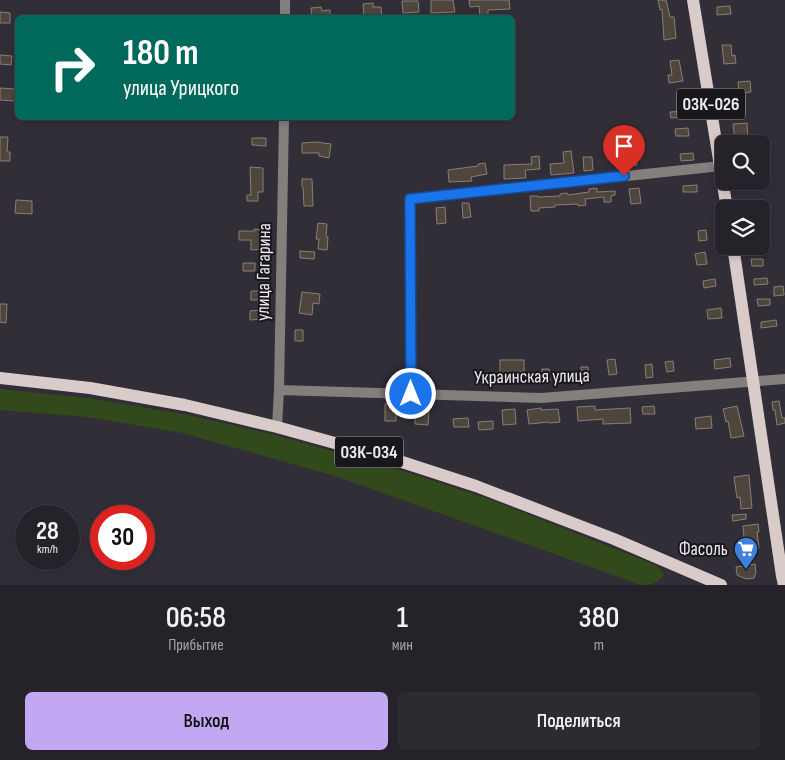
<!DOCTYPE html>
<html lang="ru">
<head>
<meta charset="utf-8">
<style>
  :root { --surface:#26222a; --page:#2e2a32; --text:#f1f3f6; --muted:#a4a4a8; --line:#423f47; --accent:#c2a8f3 }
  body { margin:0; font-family:"Sofia Sans Condensed",sans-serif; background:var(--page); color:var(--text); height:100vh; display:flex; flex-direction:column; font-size:19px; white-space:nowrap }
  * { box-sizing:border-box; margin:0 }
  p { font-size:16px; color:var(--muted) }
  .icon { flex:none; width:28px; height:28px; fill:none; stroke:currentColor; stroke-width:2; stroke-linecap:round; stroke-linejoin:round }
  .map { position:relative; height:585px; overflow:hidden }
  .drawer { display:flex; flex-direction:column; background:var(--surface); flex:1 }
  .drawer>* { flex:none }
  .banner { position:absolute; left:15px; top:15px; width:500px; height:105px; border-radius:8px; box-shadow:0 2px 8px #0003,0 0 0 1px var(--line); background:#00695c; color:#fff; overflow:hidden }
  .tools { position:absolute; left:715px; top:135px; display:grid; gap:10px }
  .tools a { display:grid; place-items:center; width:55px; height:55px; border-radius:8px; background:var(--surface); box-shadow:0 2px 8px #0003,0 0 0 1px var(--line); font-size:25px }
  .speed { position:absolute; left:15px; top:505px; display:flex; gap:10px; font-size:25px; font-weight:700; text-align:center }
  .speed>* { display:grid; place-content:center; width:65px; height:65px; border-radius:50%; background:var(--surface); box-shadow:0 2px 8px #0003,0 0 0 1px var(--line); line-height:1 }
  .speed small { font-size:12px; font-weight:400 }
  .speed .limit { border:8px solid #d22; background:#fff; color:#111 }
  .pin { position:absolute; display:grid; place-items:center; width:42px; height:42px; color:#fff; margin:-51px -21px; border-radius:50% 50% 50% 0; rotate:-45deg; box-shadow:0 0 5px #0007 }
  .pin .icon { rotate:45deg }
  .me { position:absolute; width:55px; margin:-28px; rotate:0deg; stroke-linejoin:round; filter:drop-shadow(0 0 4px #0008) }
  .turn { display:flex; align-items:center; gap:18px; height:105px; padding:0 25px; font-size:22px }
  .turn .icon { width:65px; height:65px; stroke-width:2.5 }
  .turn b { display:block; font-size:35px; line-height:42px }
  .eta { display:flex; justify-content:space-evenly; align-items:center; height:85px; text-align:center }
  .eta b { font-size:30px; font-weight:600; line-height:35px }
  .action { display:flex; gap:10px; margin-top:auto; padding:10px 25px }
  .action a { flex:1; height:58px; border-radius:8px; background:var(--accent); color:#111; font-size:20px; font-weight:600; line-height:58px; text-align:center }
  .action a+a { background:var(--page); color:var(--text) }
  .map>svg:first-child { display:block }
  .green { fill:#32491b }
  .building { fill:#4e463d; stroke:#897f76 }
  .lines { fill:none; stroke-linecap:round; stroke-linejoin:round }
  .minor { stroke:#847e7d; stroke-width:10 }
  .major { stroke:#d9cbca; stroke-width:12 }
  .route-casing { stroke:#114b97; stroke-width:12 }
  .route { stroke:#1a73e8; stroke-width:9 }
  .labels { text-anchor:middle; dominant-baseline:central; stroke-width:4; stroke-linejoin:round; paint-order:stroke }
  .shield { fill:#19171c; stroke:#adaab0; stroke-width:1 }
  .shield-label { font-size:18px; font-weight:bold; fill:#ece9f0 }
  .street-label { font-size:19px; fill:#ece9f0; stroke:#19171c }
  .poi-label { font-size:19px; fill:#ece9f0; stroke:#19171c; text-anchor:end }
</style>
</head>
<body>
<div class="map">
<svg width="785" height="585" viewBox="0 0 785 585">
  <rect width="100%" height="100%" fill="#322e38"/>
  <path class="green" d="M 0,389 L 88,398 L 188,415 L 275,435 L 403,471 L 489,499 L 658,566 L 664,575 C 657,583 652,585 641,585 L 335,476 L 182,433 L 88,417 L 0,410 Z"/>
  <path class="building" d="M 431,0 L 453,0 L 455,12 L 431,13 Z
    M 469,0 L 509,0 L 510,9 L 488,10 L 488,18 L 480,18 L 479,6 L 470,7 Z
    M 658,0 L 666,0 L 670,17 L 674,17 L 676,38 L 664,40 L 662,9 L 660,10 Z
    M 402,1 L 418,1 L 419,12 L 403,13 Z
    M 373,3 L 373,7 L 381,7 L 382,18 L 373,18 L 373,15 L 364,16 L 363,4 Z
    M 730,6 L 731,14 L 717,15 L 717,7 Z
    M 321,7 L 322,11 L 330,10 L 330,18 L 312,18 L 311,8 Z
    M 0,12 L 10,13 L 10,23 L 0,23 Z
    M 722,45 L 731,45 L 732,56 L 735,55 L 736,63 L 724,64 Z
    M 0,55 L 12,56 L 11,65 L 0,64 Z
    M 679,60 L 683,81 L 669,83 L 668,75 L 672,75 L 670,61 Z
    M 750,81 L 751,92 L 739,93 L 738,82 Z
    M 0,88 L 15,89 L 15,101 L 0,100 Z
    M 686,111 L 686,117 L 671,118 L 670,112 Z
    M 747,123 L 748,141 L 735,142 L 733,124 Z
    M 688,128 L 689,136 L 676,136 L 675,129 Z
    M 0,137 L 8,137 L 7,152 L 10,152 L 10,161 L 0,161 Z
    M 252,138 L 266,138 L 266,146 L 252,145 Z
    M 316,142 L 331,144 L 329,158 L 319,156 L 319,153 L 302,153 L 302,143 Z
    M 571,151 L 574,173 L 551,175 L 550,164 L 564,163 L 563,152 Z
    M 636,153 L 637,165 L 628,166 L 627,154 Z
    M 693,153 L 694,160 L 681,161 L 680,154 Z
    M 539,156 L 540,169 L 525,170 L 526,178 L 504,179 L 504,165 L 532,164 L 531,157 Z
    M 583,157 L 592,157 L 593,170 L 584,171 Z
    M 485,163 L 487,174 L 471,177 L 472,181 L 449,182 L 448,170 L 478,166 L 478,164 Z
    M 250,167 L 263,168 L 263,192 L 258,192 L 258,201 L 247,201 L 247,195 L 251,195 Z
    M 302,179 L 312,179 L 313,206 L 304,206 L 303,187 L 302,187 Z
    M 697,185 L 697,192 L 683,192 L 683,186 Z
    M 597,188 L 597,192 L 615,191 L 615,195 L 611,196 L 611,202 L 604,202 L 604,197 L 585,199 L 586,205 L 578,206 L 578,204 L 555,205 L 555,207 L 539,208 L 539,211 L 531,211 L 530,196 L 538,196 L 538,197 L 560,196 L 560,194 L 567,193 L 568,195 L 589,192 L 589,189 Z
    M 639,188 L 641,203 L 631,204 L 629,189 Z
    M 16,200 L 32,201 L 32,214 L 15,213 Z
    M 462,203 L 469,203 L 471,217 L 463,218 Z
    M 445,207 L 446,223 L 437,224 L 436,208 Z
    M 318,223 L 327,224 L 326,237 L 328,237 L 327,250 L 318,249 L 319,239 L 316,239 Z
    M 254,229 L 265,230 L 263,236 L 264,249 L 251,250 L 251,240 L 239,240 L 239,231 L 255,231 Z
    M 706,230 L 707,240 L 699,241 L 698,231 Z
    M 300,251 L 315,252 L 314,259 L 300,258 Z
    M 705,252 L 707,264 L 697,265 L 695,254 Z
    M 751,259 L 763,259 L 763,266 L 752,266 Z
    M 243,263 L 255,263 L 255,271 L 243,271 Z
    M 767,278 L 768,284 L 754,285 L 754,279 Z
    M 715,279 L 716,286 L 704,288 L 703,281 Z
    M 783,286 L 784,295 L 774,296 L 774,287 Z
    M 251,291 L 263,291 L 263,300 L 251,300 Z
    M 302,292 L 320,294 L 319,304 L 313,303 L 312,315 L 299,313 Z
    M 757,299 L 770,299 L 770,305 L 758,306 Z
    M 0,304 L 7,304 L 6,323 L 0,322 Z
    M 721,308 L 722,318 L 708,319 L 707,310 Z
    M 262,310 L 263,319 L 250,320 L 250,311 Z
    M 776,320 L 777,326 L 761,328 L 761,322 Z
    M 295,330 L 303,330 L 303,341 L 295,341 Z
    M 730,358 L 731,367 L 715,369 L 714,360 Z
    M 615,359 L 617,374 L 609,375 L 607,360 Z
    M 500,360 L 524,360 L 524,372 L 500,373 Z
    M 673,361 L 674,371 L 667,372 L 665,362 Z
    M 652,364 L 653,377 L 646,378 L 645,365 Z
    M 581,367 L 588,367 L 589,378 L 582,379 Z
    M 542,369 L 549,369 L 550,381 L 542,382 Z
    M 779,401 L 782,418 L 785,418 L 785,423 L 777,425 L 775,410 L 773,410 L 772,402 Z
    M 385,404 L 396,404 L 396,421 L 385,421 Z
    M 595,406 L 595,410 L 630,408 L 631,423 L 603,424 L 603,419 L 578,421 L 577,407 Z
    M 654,406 L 655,414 L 643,414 L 642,407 Z
    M 737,406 L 744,436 L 731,438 L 728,421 L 726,422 L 723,409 Z
    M 416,407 L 429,408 L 428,425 L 415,424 Z
    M 541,408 L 541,410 L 558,409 L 560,422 L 549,423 L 549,422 L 529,424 L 527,410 Z
    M 515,409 L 516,424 L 503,425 L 502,410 Z
    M 711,416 L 712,428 L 696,429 L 695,418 Z
    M 468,418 L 469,427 L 454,427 L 453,419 Z
    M 493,421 L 493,429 L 479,430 L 478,422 Z
    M 749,475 L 752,508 L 741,509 L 740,497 L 737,498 L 734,477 Z
    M 746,514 L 746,519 L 733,521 L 732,515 Z
    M 758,524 L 759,532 L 757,532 L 759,548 L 745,550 L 743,526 Z
    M 755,564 L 756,572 L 754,578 L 746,579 L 737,575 L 736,567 Z"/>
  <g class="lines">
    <path class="minor" d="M 285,18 L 285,0
      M 279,390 L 541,398 L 785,379
      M 411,394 L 410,199 L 721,166
      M 277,427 L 279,390 L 284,118"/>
    <path class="major" d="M 693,0 L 727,209
      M 733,246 L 782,576 L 784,585
      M 0,378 L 90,388 L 185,405 L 277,427 L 396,460 L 476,486 L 614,539 L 721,585"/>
  </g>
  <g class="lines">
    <defs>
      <path id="route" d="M 411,394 L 410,199 L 624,176"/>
    </defs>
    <use href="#route" class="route-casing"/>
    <use href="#route" class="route"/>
  </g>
  <defs>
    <symbol id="supermarket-pin" viewBox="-11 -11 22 30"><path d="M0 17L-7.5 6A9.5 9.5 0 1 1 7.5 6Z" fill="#3f7fe0" stroke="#19171c"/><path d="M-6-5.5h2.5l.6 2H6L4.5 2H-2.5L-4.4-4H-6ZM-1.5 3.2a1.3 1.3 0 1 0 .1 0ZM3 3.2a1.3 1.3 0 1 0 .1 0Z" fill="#fff"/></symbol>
  </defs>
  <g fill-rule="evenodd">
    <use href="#supermarket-pin" x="732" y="535" width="28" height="38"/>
  </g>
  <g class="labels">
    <g class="shield">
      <rect x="677" y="88.5" width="68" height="31" rx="4"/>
      <rect x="335" y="436.5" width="68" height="31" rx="4"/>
    </g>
    <g class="shield-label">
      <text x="711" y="104">03К-026</text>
      <text x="369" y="452">03К-034</text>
    </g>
    <g class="street-label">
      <text transform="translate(264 272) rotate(-89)">улица Гагарина</text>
      <text transform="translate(532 377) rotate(-1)">Украинская улица</text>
    </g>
    <g class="poi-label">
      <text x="728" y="549">Фасоль</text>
    </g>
  </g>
</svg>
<div class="tools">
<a><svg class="icon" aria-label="search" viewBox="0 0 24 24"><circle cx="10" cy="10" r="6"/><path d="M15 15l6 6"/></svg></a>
<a><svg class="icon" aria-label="layers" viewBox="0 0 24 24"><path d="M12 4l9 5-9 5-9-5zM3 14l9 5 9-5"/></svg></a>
</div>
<div class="speed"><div>28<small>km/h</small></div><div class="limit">30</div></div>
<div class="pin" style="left:624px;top:176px;background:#d93025"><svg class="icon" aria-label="arrive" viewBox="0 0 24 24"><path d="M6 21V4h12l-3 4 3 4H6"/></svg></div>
<svg class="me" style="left:411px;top:394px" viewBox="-20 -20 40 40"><circle r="17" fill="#1a73e8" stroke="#fff" stroke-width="3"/><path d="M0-11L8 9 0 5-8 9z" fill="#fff"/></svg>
<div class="banner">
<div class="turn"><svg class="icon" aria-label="right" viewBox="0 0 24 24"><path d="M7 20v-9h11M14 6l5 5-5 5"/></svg><div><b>180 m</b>улица Урицкого</div></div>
</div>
</div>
<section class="drawer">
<div class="eta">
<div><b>06:58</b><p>Прибытие</p></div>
<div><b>1</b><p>мин</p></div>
<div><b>380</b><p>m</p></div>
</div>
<div class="action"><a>Выход</a><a>Поделиться</a></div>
</section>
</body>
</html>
